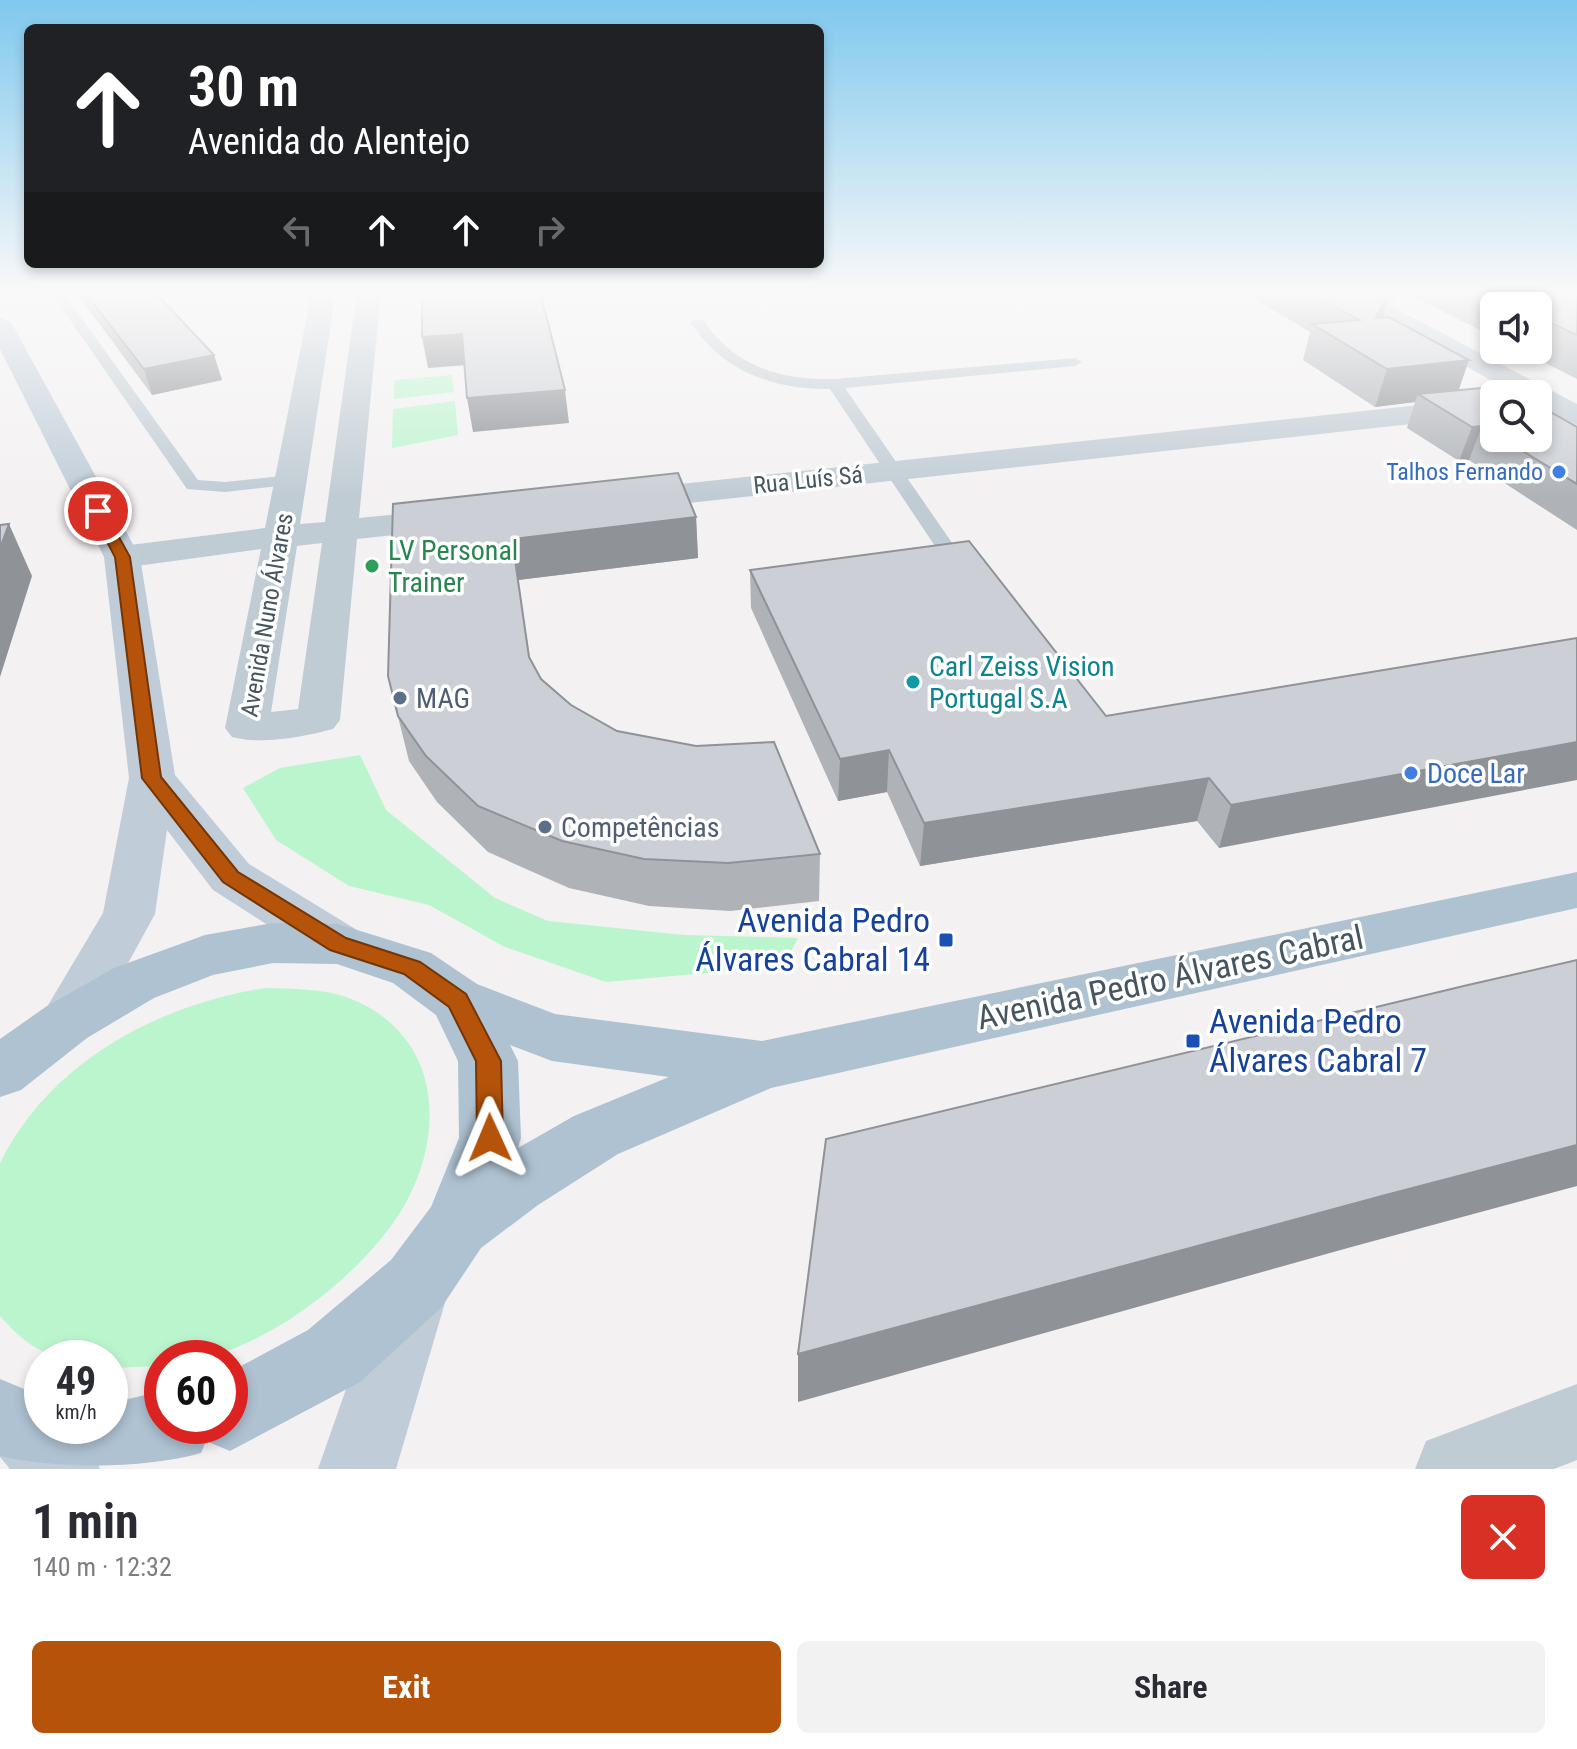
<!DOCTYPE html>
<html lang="en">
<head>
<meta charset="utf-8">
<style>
  :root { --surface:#fff; --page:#f2f2f3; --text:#2b2b33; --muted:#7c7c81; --accent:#b45309 }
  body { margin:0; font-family:"Roboto Condensed",sans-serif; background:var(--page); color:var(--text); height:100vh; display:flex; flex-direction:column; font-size:30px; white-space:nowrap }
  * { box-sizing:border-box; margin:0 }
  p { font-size:26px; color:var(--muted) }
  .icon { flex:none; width:44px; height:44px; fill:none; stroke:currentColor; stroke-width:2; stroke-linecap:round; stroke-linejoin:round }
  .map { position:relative; height:1469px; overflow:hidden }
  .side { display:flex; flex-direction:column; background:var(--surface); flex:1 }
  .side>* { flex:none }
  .top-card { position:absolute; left:24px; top:24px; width:800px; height:244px; border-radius:12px; box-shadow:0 4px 12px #0003; background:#202124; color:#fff; overflow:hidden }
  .controls { position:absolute; left:1480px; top:292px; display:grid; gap:16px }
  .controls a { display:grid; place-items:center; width:72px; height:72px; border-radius:12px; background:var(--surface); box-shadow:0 4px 12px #0003; font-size:40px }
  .speed { position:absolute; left:24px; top:1340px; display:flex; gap:16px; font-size:40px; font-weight:700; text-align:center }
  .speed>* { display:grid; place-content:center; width:104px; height:104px; border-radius:50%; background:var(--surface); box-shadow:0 4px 12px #0003; line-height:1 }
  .speed small { font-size:20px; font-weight:400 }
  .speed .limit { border:12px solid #d22; background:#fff; color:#111 }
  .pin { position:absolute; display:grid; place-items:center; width:68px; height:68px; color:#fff; margin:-34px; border:4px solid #fff; border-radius:50%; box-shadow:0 2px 8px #0007 }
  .me { position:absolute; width:88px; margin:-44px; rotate:359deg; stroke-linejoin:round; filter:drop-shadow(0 0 6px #0008) }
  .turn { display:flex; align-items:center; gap:28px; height:168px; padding:0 32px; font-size:36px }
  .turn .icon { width:104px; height:104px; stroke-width:2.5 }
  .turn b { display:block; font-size:56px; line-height:68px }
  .lanes { display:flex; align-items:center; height:76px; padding:0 32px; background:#0003; justify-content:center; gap:40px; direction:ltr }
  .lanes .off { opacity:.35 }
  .round { display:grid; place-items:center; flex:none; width:84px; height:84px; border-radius:12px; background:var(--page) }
  .headline { display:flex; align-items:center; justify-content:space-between; height:136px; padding:0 32px }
  h1 { font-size:48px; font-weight:700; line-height:60px }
  .button { display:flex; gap:16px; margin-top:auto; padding:16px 32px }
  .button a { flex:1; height:92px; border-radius:12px; background:var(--accent); color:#fff; font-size:32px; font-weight:700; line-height:92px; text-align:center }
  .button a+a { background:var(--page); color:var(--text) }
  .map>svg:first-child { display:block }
  .green { fill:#bbf5ce }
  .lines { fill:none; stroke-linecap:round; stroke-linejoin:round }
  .service { fill:#c0ccd4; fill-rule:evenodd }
  .minor { fill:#c0ccd4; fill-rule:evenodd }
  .tertiary { fill:#c0ccd4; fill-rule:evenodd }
  .secondary { fill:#c0cdd9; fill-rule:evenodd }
  .primary { fill:#aec2d2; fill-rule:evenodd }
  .wall { fill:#afb3b8 }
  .shaded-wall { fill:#8f9296 }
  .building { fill:#ccd0d6; stroke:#8f9296; stroke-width:2 }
  .route { fill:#b45309; stroke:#753606; stroke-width:2 }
  .shop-dot { fill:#3f7fe0; stroke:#fff; stroke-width:3 }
  .leisure-dot { fill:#2e9e5b; stroke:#fff; stroke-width:3 }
  .culture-dot { fill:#0f9aa8; stroke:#fff; stroke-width:3 }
  .service-dot { fill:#5c6f8a; stroke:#fff; stroke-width:3 }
  .transit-dot { fill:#1a4fb4; stroke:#fff; stroke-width:3 }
  .labels { text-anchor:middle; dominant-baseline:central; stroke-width:7; stroke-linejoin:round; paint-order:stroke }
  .far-shop-label { font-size:24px; fill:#366cbe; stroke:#fff; text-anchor:end }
  .far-street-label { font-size:24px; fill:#465661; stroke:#fff }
  .leisure-label { font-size:28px; fill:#27864d; stroke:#fff; text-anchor:start }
  .culture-label { font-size:28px; fill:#0d838f; stroke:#fff; text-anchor:start }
  .service-label { font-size:28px; fill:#4e5e75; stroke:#fff; text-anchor:start }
  .shop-label { font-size:28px; fill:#366cbe; stroke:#fff; text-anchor:start }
  .near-transit-label { font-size:34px; fill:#164399; stroke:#fff; text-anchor:end }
  .near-street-label { font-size:34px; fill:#465661; stroke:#fff }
</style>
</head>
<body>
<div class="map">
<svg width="1577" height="1469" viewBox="0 0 1577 1469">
  <rect width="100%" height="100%" fill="#f3f1f1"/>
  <path class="green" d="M 452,375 L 454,392 L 394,399 L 394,380 Z
    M 455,401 L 458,435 L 392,448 L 393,409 Z
    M 360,755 L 386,810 L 495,898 L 548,921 L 684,935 L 798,938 L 783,966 L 606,982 L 505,947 L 429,905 L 349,886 L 276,840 L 243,788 L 280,768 Z
    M 265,988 C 292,989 322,988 349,998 C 439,1033 448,1129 404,1206 C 367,1270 277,1341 204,1358 C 192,1361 175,1358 162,1358 L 162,1366 L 110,1368 L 110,1358 C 55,1358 39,1360 0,1316 L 0,1163 C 50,1062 157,1005 265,988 Z"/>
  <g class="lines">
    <path class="service" d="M 50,291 L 62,291 L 198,480 L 225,482 L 291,475 L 300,480 L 297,484 L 225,492 L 187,489 Z
      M 693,320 L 703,320 C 735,367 780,380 835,379 L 1075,358 L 1082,362 L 1075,366 L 845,388 L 968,566 L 958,572 L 951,570 L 830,389 C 773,389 723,372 691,323 Z"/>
    <path class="minor" d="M 312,291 L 336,291 L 300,524 L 325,522 L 357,291 L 381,291 L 359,518 L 450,509 L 462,512 L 467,519 L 462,526 L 450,529 L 357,539 L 340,720 L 333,729 C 303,737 262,745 232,737 L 225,728 L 261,549 L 122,568 L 109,565 L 104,557 L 109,549 L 122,546 L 265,528 ZM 322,543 L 298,709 L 271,712 L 297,546 Z
      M 1494,397 L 1494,415 L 625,510 L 613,507 L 608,500 L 613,493 L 625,490 Z
      M 1577,1384 L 1577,1460 L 1554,1469 L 1415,1469 L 1426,1441 Z"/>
    <path class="tertiary" d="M 1333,291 L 1362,291 L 1577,404 L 1577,425 L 1538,406 L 1538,394 L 1515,394 Z"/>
    <path class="secondary" d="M 0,317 L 12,324 L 140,557 L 175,775 L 249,864 L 357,930 L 365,944 L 357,958 L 338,964 L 319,958 L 213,890 L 167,830 L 155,914 L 87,1038 L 67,1045 L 47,1038 L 38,1022 L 103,913 L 129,778 L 104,557 L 0,349 Z
      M 412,1262 L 437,1272 L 447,1296 L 396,1469 L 318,1469 L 387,1272 Z
      M 26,1391 L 42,1397 L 42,1426 L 75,1426 L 89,1441 L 100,1469 L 10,1469 L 0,1457 L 0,1402 Z"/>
    <path class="primary" d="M 1577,872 L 1577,908 L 771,1088 L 618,1154 L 538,1205 L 481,1248 L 441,1308 L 360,1382 L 230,1451 L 206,1441 L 201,1453 C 146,1469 55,1469 0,1456 L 0,1379 L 29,1391 L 42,1392 L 42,1426 L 110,1426 L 110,1398 L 124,1400 L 162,1391 L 162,1426 L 230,1426 L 230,1372 L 308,1330 L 391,1260 L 431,1207 L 459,1138 L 458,1061 L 436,1015 L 393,983 L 337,964 L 273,963 L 213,975 L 154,998 L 87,1038 L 21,1090 L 0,1097 L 0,1039 L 47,1006 L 114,968 L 205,935 L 273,923 L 338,924 L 431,953 L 477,984 L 555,1014 L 762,1041 ZM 510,1045 L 552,1061 L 669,1077 L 574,1116 L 518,1148 L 521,1138 L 518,1061 Z"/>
  </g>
  <path class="wall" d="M 75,291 L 154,291 L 214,355 L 222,380 L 152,395 Z
    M 1242,291 L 1398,291 L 1392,303 L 1388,301 L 1383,318 L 1458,390 L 1494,394 L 1494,438 L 1538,438 L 1577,427 L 1577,530 L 1469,460 L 1459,461 L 1407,428 L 1415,402 L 1375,407 L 1303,360 L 1310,332 Z
    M 1402,291 L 1577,291 L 1577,379 L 1520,350 L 1538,350 L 1538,306 L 1494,306 L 1494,337 Z
    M 393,504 L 696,517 L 698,558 L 518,580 L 530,659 L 541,679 L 571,705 L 820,854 L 819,901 L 730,911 L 649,906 L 569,888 L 488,852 L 437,802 L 409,761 L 388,676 Z
    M 750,570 L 1106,716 L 1577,638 L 1219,848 L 1197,821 L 920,866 L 887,792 L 838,801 L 751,608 Z"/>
  <path class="shaded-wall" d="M 1390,291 L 1391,291 L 1381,322 L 1375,318 Z
    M 462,334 L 467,365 L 428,368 L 422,337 Z
    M 214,355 L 222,380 L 152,395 L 144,369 Z
    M 1469,360 L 1456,398 L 1418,394 L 1415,402 L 1375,407 L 1387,369 Z
    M 565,390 L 569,423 L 473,432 L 467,398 Z
    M 1482,426 L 1469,460 L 1459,461 L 1472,427 Z
    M 696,517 L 698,558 L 518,580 L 536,701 L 512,539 Z
    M 9,524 L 32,576 L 0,677 L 0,548 Z
    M 1577,742 L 1577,780 L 1219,848 L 1231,805 Z
    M 889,750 L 887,792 L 838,801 L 840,759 Z
    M 1209,778 L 1197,821 L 920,866 L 924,823 Z
    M 1577,1145 L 1577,1186 L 1355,1246 L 798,1402 L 798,1354 L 1382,1196 Z"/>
  <path class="building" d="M 84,291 L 154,291 L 214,355 L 144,369 Z
    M 422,291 L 540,291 L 565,390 L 467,398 L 462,334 L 422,337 Z
    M 1307,291 L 1390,291 L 1375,318 L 1389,317 L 1469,360 L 1387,369 L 1312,324 L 1359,320 Z
    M 1482,291 L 1577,291 L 1577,335 L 1538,317 L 1538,306 L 1515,306 Z
    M 1503,386 L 1518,394 L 1494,394 L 1494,434 L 1482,426 L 1472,427 L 1418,394 Z
    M 1538,405 L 1577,427 L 1577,484 L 1501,438 L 1538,438 Z
    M 678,473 L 696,517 L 512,539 L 529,657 L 541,679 L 571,705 L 617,731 L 696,746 L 774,742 L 820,854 L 728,863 L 644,859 L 562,841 L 478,806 L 426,756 L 398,716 L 388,676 L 393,504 Z
    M 9,524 L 0,548 L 0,525 Z
    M 969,541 L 1106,716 L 1577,638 L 1577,742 L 1231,805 L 1209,778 L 924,823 L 889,750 L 840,759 L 750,570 Z
    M 1577,960 L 1577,1145 L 1382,1196 L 798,1354 L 826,1139 L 1468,985 Z"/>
  <linearGradient id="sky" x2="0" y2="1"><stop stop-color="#80c8ee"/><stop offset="0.59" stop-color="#faf9f9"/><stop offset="1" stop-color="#faf9f9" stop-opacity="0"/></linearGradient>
  <rect width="1577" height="497" fill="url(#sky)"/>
  <path class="route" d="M 93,508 L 103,508 L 130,557 L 161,777 L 238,872 L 346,938 L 420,962 L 466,994 L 501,1061 L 503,1138 L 499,1146 L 490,1149 L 481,1146 L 477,1138 L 476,1061 L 449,1007 L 404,974 L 330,950 L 223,882 L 142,778 L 115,557 L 91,511 Z"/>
  <g class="shop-dot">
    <circle cx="1559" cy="472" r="8"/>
    <circle cx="1411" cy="773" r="8"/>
  </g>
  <circle class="leisure-dot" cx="372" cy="566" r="8"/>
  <circle class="culture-dot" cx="913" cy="682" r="8"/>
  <g class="service-dot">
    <circle cx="400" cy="698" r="8"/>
    <circle cx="545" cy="827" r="8"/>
  </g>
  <g class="transit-dot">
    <rect x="938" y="932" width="16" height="16" rx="4"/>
    <rect x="1185" y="1033" width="16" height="16" rx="4"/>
  </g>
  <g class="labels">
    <g class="far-shop-label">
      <text x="1543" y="472">Talhos Fernando</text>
    </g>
    <g class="far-street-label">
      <text transform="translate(808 480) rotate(-6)">Rua Luís Sá</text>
      <text transform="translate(267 615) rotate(-80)">Avenida Nuno Álvares</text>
    </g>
    <g class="leisure-label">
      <text x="388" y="550">LV Personal<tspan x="388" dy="32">Trainer</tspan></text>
    </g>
    <g class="culture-label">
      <text x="929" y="666">Carl Zeiss Vision<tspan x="929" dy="32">Portugal S.A</tspan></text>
    </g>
    <g class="service-label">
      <text x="416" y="698">MAG</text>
      <text x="561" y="827">Competências</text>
    </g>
    <g class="shop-label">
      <text x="1427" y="773">Doce Lar</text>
    </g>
    <g class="near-transit-label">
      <text x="930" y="920">Avenida Pedro<tspan x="930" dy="39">Álvares Cabral 14</tspan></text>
      <text x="1209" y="1021" text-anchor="start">Avenida Pedro<tspan x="1209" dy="39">Álvares Cabral 7</tspan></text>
    </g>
    <g class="near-street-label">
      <text transform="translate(1170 977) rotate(-12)">Avenida Pedro Álvares Cabral</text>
    </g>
  </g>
</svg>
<div class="controls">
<a><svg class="icon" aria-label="sound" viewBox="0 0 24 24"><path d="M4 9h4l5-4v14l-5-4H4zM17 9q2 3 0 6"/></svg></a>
<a><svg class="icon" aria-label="search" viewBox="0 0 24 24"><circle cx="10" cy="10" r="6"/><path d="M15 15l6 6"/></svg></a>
</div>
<div class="speed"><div>49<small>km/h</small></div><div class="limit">60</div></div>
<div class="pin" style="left:98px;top:511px;background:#d93025"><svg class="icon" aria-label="arrive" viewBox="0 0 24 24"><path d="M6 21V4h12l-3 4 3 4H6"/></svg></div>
<svg class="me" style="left:490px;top:1138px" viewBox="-20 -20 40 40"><path d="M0-17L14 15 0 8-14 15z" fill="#b45309" stroke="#fff" stroke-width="4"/></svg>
<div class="top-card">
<div class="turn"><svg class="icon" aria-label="ahead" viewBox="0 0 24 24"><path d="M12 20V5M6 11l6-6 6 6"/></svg><div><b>30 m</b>Avenida do Alentejo</div></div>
<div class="lanes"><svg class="icon off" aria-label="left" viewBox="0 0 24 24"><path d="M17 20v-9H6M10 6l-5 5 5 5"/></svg><svg class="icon" aria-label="ahead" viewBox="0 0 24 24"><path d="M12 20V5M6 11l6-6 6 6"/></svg><svg class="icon" aria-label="ahead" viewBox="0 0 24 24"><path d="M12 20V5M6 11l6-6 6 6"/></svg><svg class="icon off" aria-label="right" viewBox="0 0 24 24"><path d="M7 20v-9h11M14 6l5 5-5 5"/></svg></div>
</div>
</div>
<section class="side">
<div class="headline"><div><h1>1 min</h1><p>140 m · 12:32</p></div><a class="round" style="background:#d93025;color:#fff"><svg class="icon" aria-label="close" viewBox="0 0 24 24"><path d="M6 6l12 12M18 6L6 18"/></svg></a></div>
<div class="button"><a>Exit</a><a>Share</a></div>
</section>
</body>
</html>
